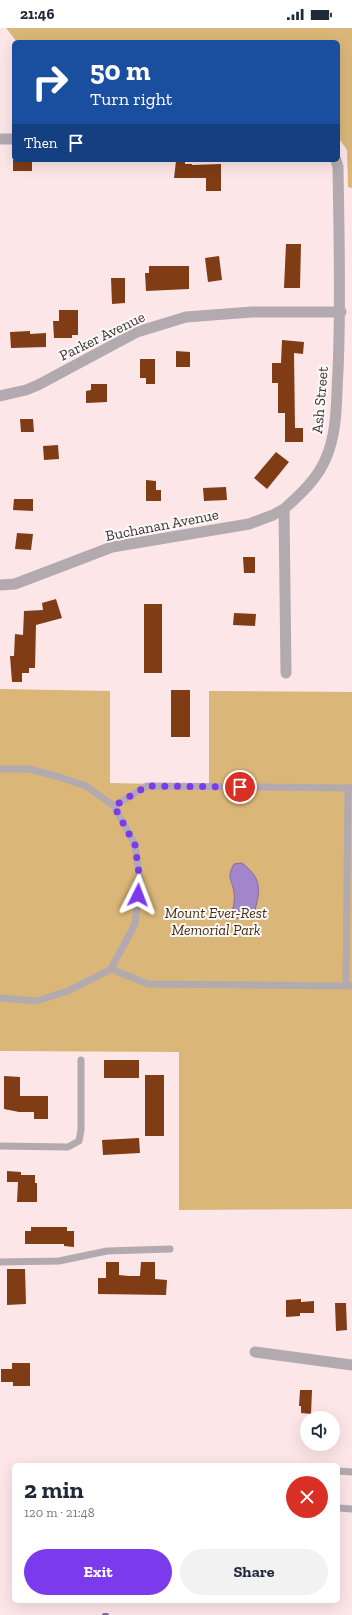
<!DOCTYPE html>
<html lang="en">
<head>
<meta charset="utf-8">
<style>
  :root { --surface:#fff; --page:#f2f2f3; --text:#1f2937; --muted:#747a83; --accent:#7c3aed }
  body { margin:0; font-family:"Zilla Slab",serif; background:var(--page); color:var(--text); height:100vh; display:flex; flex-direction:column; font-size:15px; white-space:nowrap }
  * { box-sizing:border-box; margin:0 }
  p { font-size:13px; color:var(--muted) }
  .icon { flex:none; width:22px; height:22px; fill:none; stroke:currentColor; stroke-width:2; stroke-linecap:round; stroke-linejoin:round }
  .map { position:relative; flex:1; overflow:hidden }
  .panel { position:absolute; left:12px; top:1435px; width:328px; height:140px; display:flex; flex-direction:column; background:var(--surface); border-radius:6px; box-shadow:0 4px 16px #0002 }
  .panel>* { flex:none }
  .banner { position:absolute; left:12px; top:12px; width:328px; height:122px; border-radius:6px; box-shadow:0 4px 16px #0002; background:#1a4fa0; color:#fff; overflow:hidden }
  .controls { position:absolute; left:300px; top:1383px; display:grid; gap:8px }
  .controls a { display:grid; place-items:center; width:40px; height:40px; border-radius:50%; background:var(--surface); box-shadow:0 4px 16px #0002; font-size:20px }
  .pin { position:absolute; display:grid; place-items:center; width:34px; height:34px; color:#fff; margin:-17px; border:2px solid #fff; border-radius:50%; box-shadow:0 1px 4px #0007 }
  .me { position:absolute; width:44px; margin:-22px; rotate:3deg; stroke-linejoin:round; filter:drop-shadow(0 0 3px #0008) }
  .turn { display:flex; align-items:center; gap:14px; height:84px; padding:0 12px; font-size:18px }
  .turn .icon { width:52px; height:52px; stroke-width:2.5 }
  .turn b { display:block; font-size:28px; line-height:34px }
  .then { display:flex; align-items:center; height:38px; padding:0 12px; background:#0003; gap:8px; font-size:15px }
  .round { display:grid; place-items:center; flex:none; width:42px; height:42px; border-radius:21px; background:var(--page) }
  .headline { display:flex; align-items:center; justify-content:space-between; height:68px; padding:0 12px }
  h1 { font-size:24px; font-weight:700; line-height:30px }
  .action { display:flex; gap:8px; margin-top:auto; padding:8px 12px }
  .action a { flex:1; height:46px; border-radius:24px; background:var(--accent); color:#fff; font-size:16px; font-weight:700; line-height:46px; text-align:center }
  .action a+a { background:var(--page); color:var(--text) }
  .status { display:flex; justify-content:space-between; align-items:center; height:28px; padding:0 20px; background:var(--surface); direction:ltr }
  .status svg { height:11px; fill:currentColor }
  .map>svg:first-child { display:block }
  .green { fill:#dab778 }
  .water { fill:#a385cb; stroke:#846c9e }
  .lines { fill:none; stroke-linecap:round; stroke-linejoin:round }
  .stream { stroke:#846c9e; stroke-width:4 }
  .building { fill:#7f3c15 }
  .service { stroke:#b2aaaf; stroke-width:7 }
  .minor { stroke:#b2aaaf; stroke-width:11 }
  .route { stroke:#7c3aed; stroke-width:7; stroke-dasharray:0 12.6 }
  .labels { text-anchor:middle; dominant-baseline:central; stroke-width:4; stroke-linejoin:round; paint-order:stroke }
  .street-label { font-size:15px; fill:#3c3334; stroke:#fdf9f9 }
  .park-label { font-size:15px; font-style:italic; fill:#433110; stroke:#fdf9f9 }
</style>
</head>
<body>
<div class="status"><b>21:46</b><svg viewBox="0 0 49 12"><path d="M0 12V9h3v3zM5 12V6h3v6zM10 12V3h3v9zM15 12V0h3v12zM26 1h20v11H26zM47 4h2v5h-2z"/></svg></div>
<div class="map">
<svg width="352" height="1587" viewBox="0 0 352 1587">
  <rect width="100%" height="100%" fill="#fde6e8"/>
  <path class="green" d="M 6,0 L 352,0 L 352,160 L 348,159 L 347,122 L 338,109 L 338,14 L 17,14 Z
    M 0,661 L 110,663 L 110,755 L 209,757 L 209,663 L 352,664 L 352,1181 L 179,1182 L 179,1024 L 0,1023 Z"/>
  <path class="water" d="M 242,835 C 261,850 261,860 255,882 L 243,890 L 235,890 L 232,884 C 234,877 235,871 234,864 C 232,851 226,850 234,836 Z"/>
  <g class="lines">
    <path class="stream" d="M 104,1587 L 107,1587"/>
  </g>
  <path class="building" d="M 13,132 L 32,132 L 32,143 L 13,143 Z
    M 176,133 L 185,133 L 185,136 L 192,136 L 192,137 L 221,136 L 221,163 L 206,163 L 206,150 L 174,150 Z
    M 286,216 L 301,216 L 300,260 L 284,260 Z
    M 219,228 L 222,252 L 208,254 L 205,230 Z
    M 149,238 L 189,238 L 189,261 L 146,263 L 145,245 L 149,245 Z
    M 111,250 L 125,250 L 125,275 L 112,276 Z
    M 59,282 L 78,282 L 78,307 L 72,307 L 72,310 L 54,310 L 53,293 L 59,293 Z
    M 30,303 L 30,306 L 46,305 L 46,319 L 11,320 L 10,304 Z
    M 282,312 L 304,314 L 303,326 L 294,325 L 295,400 L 303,400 L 303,414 L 285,414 L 285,385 L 278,385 L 278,355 L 272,355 L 272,335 L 281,335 Z
    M 176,323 L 190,324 L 190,339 L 176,339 Z
    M 140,331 L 155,331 L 155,356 L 146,356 L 146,350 L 140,350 Z
    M 91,356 L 107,356 L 107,374 L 86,375 L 86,363 L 91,362 Z
    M 20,391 L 33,391 L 34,404 L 21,404 Z
    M 58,417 L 59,431 L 44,432 L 43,418 Z
    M 276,424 L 289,434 L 267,461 L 254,450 Z
    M 146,452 L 156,453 L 156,462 L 161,462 L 161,473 L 146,473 Z
    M 226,459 L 227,472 L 204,473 L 203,460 Z
    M 14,471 L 33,471 L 33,483 L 13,482 Z
    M 17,505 L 33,506 L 31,522 L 15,521 Z
    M 243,529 L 255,529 L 255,545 L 244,545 Z
    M 56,571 L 62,590 L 36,597 L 35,640 L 29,640 L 29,645 L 22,645 L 22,654 L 12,654 L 10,628 L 14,628 L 15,606 L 23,607 L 24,583 L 43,582 L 42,575 Z
    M 144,576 L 162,576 L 162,645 L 144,645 Z
    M 234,585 L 256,586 L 255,598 L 233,597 Z
    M 171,662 L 190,662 L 190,709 L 171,709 Z
    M 104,1032 L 139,1032 L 139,1050 L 104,1050 Z
    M 145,1047 L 164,1047 L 164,1108 L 145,1108 Z
    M 4,1048 L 20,1049 L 20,1068 L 48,1068 L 48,1091 L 34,1091 L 34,1084 L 19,1084 L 4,1081 Z
    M 139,1110 L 140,1125 L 103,1127 L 102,1112 Z
    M 7,1143 L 21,1144 L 21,1147 L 35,1147 L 35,1155 L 37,1155 L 37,1174 L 17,1174 L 18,1154 L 7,1154 Z
    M 31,1199 L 67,1199 L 67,1203 L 74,1203 L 74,1219 L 64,1218 L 64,1216 L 25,1216 L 25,1203 L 31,1203 Z
    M 106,1234 L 119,1234 L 119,1247 L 129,1248 L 140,1248 L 141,1234 L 155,1234 L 155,1251 L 167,1252 L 166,1267 L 98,1266 L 98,1250 L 106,1250 Z
    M 7,1241 L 25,1241 L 26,1276 L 7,1277 Z
    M 301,1271 L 301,1274 L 314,1273 L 314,1285 L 300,1285 L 300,1288 L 286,1289 L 286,1272 Z
    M 335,1275 L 346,1275 L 347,1302 L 336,1303 Z
    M 12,1335 L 30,1335 L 30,1358 L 13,1358 L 13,1354 L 1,1354 L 1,1341 L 12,1341 Z
    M 300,1362 L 312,1362 L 311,1386 L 301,1385 L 301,1378 L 299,1378 Z"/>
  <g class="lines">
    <path class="service" d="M 0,741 L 29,741 L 56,748 L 86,758 L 114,778 L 135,817 L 140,853 L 135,896 L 111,941 L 68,963 L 36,973 L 0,970
      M 114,778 L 147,758 L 352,760
      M 111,941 L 148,956 L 352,958
      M 346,957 L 348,760
      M 0,1118 L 68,1119 L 79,1113 L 81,1102 L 81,1032
      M 0,1234 L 59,1233 L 107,1223 L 170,1221
      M 338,1443 L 352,1444
      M 338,1480 L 352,1481"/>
    <path class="minor" d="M 0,111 L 14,111
      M 0,368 L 26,362 L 38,357 L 137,304 L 186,289 L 252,284 L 341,284
      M 0,557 L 15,556 L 112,519 L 249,496 L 273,487 L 284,481
      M 286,645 L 284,481 C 301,466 318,450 326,430 C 338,402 336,372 338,343 C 341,275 339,207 338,139 L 336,132
      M 255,1324 L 352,1337"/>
  </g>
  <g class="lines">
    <path class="route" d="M 138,867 L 140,853 L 135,817 L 114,778 L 147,758 L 240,759"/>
  </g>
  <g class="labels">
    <g class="street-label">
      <text transform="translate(102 308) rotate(-26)">Parker Avenue</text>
      <text transform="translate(320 372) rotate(-85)">Ash Street</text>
      <text transform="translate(162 497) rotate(-11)">Buchanan Avenue</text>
    </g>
    <g class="park-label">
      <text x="216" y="885">Mount Ever-Rest<tspan x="216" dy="17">Memorial Park</tspan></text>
    </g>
  </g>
</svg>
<div class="controls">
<a><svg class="icon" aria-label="sound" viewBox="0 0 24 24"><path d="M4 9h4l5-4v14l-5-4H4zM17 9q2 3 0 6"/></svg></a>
</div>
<div class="pin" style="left:240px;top:759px;background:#d93025"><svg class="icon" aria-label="arrive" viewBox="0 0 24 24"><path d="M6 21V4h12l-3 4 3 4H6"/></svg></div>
<svg class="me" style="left:138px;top:867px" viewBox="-20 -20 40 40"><path d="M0-17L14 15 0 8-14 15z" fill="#7c3aed" stroke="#fff" stroke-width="4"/></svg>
<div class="banner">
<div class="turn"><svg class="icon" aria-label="right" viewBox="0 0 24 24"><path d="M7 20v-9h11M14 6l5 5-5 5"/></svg><div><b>50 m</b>Turn right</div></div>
<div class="then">Then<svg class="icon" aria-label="arrive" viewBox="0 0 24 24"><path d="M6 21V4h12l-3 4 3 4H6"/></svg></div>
</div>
<section class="panel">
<div class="headline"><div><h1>2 min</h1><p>120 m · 21:48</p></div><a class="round" style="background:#d93025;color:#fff"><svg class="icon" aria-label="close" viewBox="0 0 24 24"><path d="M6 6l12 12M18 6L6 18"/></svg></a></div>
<div class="action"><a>Exit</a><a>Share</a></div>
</section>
</div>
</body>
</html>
